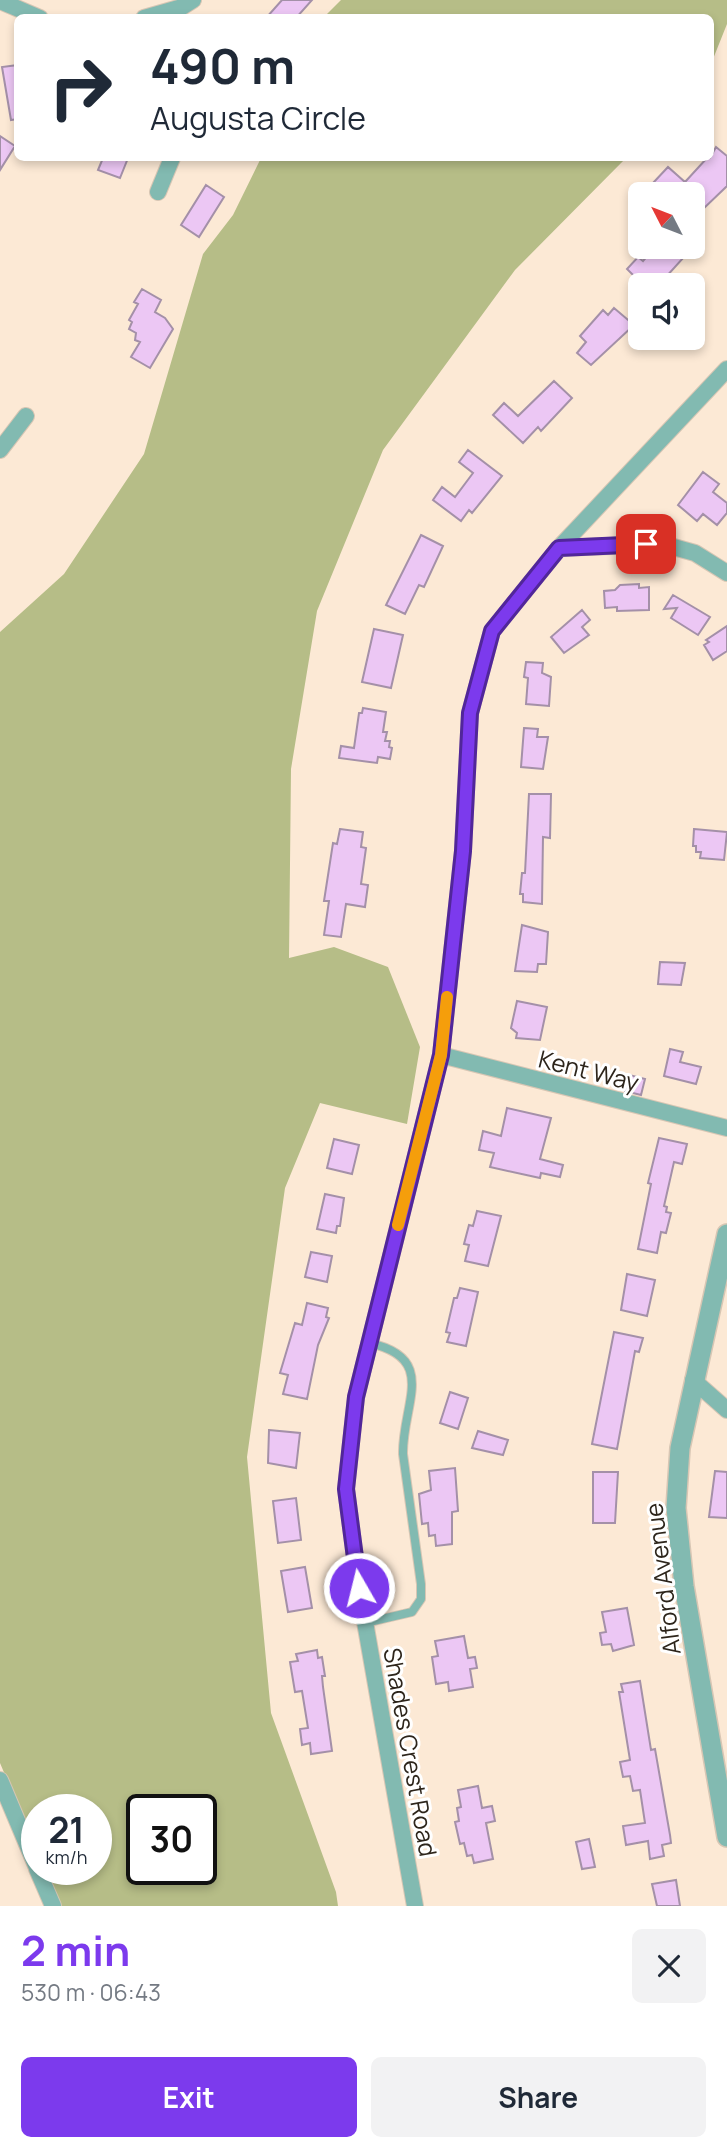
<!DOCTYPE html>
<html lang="en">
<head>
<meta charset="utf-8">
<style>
  :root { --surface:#fff; --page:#f2f2f3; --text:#1f2937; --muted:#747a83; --accent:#7c3aed }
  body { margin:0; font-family:Manrope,sans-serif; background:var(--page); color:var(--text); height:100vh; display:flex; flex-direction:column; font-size:26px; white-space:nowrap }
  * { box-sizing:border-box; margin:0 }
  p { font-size:23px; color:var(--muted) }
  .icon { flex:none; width:38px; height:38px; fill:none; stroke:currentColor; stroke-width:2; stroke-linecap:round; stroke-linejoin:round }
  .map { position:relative; height:1906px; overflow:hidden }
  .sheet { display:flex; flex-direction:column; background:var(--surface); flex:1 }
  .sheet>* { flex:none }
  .top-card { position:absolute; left:14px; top:14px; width:700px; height:147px; border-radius:10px; box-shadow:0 4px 10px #0003; background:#fff; color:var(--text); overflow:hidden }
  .needle { width:46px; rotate:312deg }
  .fabs { position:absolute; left:628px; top:182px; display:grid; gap:14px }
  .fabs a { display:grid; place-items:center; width:77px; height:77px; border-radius:10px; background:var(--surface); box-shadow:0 4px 10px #0003; font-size:35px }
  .speed { position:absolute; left:21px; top:1794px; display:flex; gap:14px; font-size:35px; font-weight:700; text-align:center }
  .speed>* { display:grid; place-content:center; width:91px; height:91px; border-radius:50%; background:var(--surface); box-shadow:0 4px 10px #0003; line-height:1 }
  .speed small { font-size:18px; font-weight:400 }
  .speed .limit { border:4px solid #111; border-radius:10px; background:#fff; color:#111 }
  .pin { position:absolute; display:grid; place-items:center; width:60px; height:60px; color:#fff; margin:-30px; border-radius:14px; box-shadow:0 4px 10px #0006 }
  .me { position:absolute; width:77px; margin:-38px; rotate:352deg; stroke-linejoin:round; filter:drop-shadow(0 0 5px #0008) }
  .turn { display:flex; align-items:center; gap:24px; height:147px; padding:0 21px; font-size:32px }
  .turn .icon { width:91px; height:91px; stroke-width:2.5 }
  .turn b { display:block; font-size:49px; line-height:60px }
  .round { display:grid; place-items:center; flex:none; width:74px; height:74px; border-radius:10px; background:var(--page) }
  .overview { display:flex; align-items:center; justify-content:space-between; height:119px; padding:0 21px }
  h1 { font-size:42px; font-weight:700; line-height:52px; color:var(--accent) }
  .primary-button { display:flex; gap:14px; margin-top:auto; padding:14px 21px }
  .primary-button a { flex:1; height:80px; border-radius:10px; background:var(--accent); color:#fff; font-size:28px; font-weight:700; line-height:80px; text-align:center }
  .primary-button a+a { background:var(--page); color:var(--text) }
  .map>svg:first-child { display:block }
  .forest { fill:#b6bd87; fill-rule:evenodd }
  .building { fill:#ecc7f4; stroke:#a490a8; stroke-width:2 }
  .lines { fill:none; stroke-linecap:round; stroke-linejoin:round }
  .service-casing { stroke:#d7c6b4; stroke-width:10 }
  .minor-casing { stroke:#d7c6b4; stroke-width:18 }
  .tertiary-casing { stroke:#d7c6b4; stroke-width:22 }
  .service { stroke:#82bab1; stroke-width:8 }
  .minor { stroke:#82bab1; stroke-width:16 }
  .tertiary { stroke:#82bab1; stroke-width:19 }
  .route-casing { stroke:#51269a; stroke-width:18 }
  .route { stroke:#7c3aed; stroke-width:12 }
  .slow { stroke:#f59e0b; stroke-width:12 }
  .labels { text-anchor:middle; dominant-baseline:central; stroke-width:6; stroke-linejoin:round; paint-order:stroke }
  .street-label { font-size:24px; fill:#2d251b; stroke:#fff }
</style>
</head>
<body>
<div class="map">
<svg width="727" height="1906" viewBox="0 0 727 1906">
  <rect width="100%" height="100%" fill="#fce9d5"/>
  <path class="forest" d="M 341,0 L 727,0 L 727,24 L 711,64 L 710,18 L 324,17 Z
    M 261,158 L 626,158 L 515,270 L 383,450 L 317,611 L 291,769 L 289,958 L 334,947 L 388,967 L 420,1047 L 407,1124 L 320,1103 L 285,1188 L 247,1457 L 271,1713 L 336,1892 L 338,1906 L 60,1906 L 45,1869 L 96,1869 L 96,1810 L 37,1810 L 37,1850 L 0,1763 L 0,632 L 64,574 L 144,454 L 203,254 L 233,215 ZM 142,1810 L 201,1810 L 201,1869 L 142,1869 Z"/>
  <path class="building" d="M 282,0 L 312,0 L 296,18 L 266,18 Z
    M 18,65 L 18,119 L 11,120 L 2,67 Z
    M 0,136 L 15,146 L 0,170 Z
    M 716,147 L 727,156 L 727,186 L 700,212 L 693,206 L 693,194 L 674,194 L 676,192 L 673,189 L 665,194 L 653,183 L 668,167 L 685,182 L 707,158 L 710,158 Z
    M 103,158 L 128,158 L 120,178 L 98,170 Z
    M 206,185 L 224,197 L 199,237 L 181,225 Z
    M 655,247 L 693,247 L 665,278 L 673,285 L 643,285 L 627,269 L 638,257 L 643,261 Z
    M 142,289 L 161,300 L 155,312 L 165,318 L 173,329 L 150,368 L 131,357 L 140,342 L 135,340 L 136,333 L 129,329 L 132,322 L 129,320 L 138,304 L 134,302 Z
    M 614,308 L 634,325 L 591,365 L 577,353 L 586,342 L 580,336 L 603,310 L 608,315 Z
    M 554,381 L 572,398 L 541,431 L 538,427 L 523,443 L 493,415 L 504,403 L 518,416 Z
    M 468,450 L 502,476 L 472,513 L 469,510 L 461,521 L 433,500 L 442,487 L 455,497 L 473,473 L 459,462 Z
    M 703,472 L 719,484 L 713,492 L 727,503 L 727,513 L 717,525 L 703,514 L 697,521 L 678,505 Z
    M 421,535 L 443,546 L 424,587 L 419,585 L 405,614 L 386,605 Z
    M 639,584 L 639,588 L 649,587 L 649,610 L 617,611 L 617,607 L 605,608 L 604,591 L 615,590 L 620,585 Z
    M 673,595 L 710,617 L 698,635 L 671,618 L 677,608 L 664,609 Z
    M 582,610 L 590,620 L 582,627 L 589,635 L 564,653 L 551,637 Z
    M 727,626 L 727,651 L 713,660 L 704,645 L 709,642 L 706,640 Z
    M 374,629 L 403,635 L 391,688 L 362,682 Z
    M 526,662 L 543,663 L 542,673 L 551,677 L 549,706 L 526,704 L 528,678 L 524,677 Z
    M 363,708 L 386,712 L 383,732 L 387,732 L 385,741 L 390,741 L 389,747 L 392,748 L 390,759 L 378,757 L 377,763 L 339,758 L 341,746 L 354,748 L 359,713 L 362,713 Z
    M 524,728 L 538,729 L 537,737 L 548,737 L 543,769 L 521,767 Z
    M 529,794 L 551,794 L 550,838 L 543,837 L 542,904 L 523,902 L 523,894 L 520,894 L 522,873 L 525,873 Z
    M 340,829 L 363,832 L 361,847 L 366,848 L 361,884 L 368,885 L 365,907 L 346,904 L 341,937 L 324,935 L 329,901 L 324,901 L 333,843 L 337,844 Z
    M 694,829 L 727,832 L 724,860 L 700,858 L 701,852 L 696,852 L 696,846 L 693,846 Z
    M 522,925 L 548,932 L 546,964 L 538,964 L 537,972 L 515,971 Z
    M 660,962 L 685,963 L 681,985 L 658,984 Z
    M 517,1001 L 547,1007 L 540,1040 L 516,1038 L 517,1033 L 511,1028 Z
    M 670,1049 L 683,1052 L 680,1062 L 701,1067 L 696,1084 L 664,1076 Z
    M 629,1075 L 645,1079 L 641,1095 L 625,1091 Z
    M 507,1108 L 551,1118 L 540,1159 L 563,1165 L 560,1177 L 541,1173 L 540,1178 L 490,1167 L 494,1153 L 479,1150 L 483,1131 L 501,1136 Z
    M 659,1138 L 687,1144 L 682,1164 L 674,1162 L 664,1206 L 667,1207 L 666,1212 L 671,1213 L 666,1233 L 661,1232 L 657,1253 L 638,1249 L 651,1184 L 648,1183 Z
    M 334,1139 L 359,1145 L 352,1174 L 327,1168 Z
    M 325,1194 L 344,1198 L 340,1226 L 337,1226 L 336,1233 L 317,1229 Z
    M 477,1211 L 501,1216 L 488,1266 L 465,1261 L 469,1245 L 464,1244 L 469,1225 L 473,1226 Z
    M 311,1252 L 332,1256 L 327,1282 L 305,1277 Z
    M 627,1274 L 655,1280 L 647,1316 L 621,1310 Z
    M 460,1288 L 478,1292 L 466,1346 L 447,1342 L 450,1333 L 446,1332 L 454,1298 L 457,1298 Z
    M 307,1303 L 328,1308 L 326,1317 L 329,1318 L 318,1345 L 307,1399 L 283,1394 L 288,1375 L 280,1373 L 295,1323 L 302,1325 Z
    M 614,1332 L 643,1338 L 639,1352 L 635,1351 L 617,1449 L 592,1444 Z
    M 450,1392 L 468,1398 L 458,1429 L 440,1423 Z
    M 269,1430 L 300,1433 L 296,1468 L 268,1463 Z
    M 478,1431 L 508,1440 L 503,1455 L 472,1448 Z
    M 455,1468 L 458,1511 L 452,1512 L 452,1544 L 436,1546 L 435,1535 L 429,1536 L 428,1523 L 422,1524 L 419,1494 L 431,1490 L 429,1471 Z
    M 715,1471 L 727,1472 L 727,1518 L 709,1517 Z
    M 593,1472 L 618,1472 L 615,1523 L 593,1523 Z
    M 296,1498 L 301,1540 L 278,1543 L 273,1501 Z
    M 305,1567 L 312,1608 L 288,1612 L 281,1571 Z
    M 627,1608 L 634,1645 L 613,1651 L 611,1644 L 602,1645 L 600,1633 L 606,1632 L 602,1612 Z
    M 464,1636 L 468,1658 L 475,1657 L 477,1668 L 470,1669 L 473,1687 L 449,1691 L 448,1682 L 436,1684 L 432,1657 L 438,1656 L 435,1641 Z
    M 317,1650 L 318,1658 L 322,1657 L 325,1676 L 322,1676 L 323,1687 L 332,1751 L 311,1754 L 310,1743 L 302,1745 L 300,1729 L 308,1728 L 302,1691 L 295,1692 L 290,1662 L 298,1661 L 296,1654 Z
    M 640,1681 L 651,1750 L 655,1749 L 670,1835 L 671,1843 L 662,1845 L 664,1856 L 650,1859 L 648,1841 L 626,1845 L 623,1826 L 645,1823 L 640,1790 L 633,1791 L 630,1776 L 623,1777 L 620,1762 L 630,1760 L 619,1692 L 623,1692 L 621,1684 Z
    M 478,1786 L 482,1808 L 492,1806 L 495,1821 L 486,1823 L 493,1859 L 474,1863 L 472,1855 L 467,1856 L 464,1843 L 460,1844 L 455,1822 L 459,1821 L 457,1808 L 461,1807 L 458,1790 Z
    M 589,1839 L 595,1867 L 582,1869 L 576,1842 Z
    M 676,1880 L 680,1906 L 657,1906 L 652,1884 Z"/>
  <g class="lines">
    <defs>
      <path id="service" d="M 365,1623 L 412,1612 L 421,1599 L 421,1584 L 403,1454 C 402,1404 439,1358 369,1343"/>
      <path id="minor" d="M 0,1 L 40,18
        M 144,18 L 182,7 L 193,0
        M 158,192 L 172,158
        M 0,450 L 26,416
        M 559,548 L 663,544 L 695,553 L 727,573
        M 441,1055 L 727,1128
        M 693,1380 L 727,1410
        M 0,1780 L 37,1868
        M 37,1869 L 53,1906
        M 415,1906 L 359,1588 L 346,1489 L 356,1397 L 441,1055 L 463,851 L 470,713 L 492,631 L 559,548 L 727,369"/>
      <path id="tertiary" d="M 727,1234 L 680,1448 L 676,1508 L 684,1586 L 727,1837"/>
    </defs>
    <use href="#service" class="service-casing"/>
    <use href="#minor" class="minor-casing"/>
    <use href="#tertiary" class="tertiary-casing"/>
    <use href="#service" class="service"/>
    <use href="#minor" class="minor"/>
    <use href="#tertiary" class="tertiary"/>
  </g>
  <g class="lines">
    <defs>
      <path id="route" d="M 359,1588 L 346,1489 L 356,1397 L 441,1055 L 463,851 L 470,713 L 492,631 L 559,548 L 646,544"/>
    </defs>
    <use href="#route" class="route-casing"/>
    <use href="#route" class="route"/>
    <path class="slow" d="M 398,1225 L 441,1055 L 447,997"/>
  </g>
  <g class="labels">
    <g class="street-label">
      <text transform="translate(589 1070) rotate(14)">Kent Way</text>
      <text transform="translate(662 1579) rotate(-97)">Alford Avenue</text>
      <text transform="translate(411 1752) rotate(80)">Shades Crest Road</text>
    </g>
  </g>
</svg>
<div class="fabs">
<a><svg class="needle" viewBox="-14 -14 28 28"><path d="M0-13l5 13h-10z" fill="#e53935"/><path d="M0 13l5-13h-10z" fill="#747a83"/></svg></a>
<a><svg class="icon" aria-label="sound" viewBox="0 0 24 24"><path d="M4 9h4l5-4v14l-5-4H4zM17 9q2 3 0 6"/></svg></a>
</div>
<div class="speed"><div>21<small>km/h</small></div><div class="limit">30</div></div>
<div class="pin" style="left:646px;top:544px;background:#d93025"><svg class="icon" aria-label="arrive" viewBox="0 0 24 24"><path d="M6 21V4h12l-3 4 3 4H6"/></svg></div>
<svg class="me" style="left:359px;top:1588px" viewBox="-20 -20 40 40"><circle r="17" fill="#7c3aed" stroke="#fff" stroke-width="3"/><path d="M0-11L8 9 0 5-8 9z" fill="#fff"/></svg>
<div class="top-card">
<div class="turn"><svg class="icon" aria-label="right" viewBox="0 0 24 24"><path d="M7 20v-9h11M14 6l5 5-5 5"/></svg><div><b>490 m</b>Augusta Circle</div></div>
</div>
</div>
<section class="sheet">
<div class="overview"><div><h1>2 min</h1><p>530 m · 06:43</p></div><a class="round"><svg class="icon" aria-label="close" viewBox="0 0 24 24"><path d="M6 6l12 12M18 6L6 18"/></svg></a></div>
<div class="primary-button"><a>Exit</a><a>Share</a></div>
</section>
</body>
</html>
